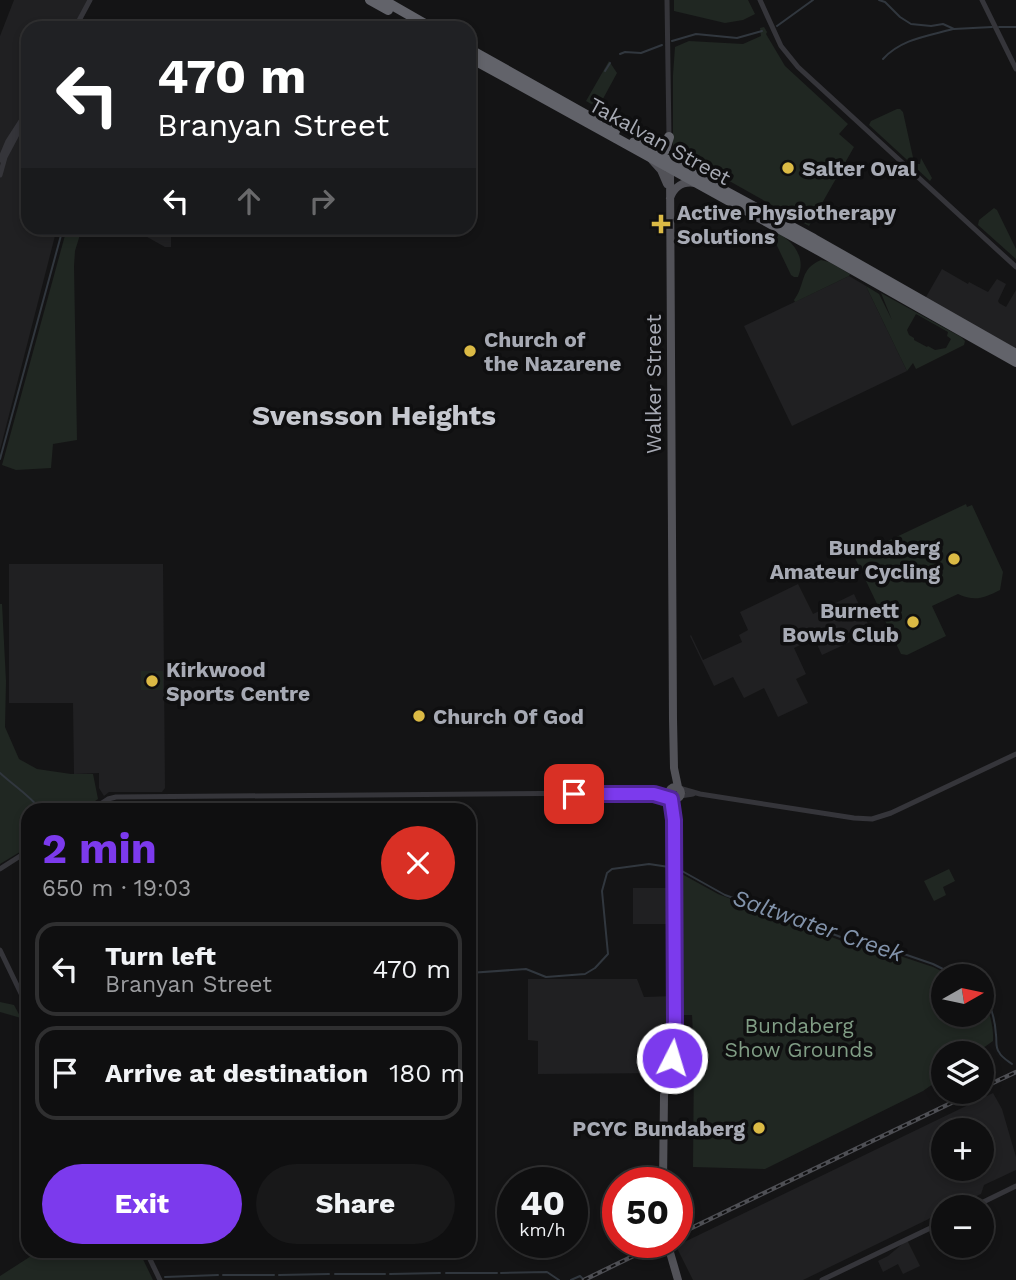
<!DOCTYPE html>
<html lang="en">
<head>
<meta charset="utf-8">
<style>
  :root { --surface:#0f0f10; --page:#181819; --text:#f1f3f6; --muted:#9b9c9f; --line:#2f2f30; --accent:#7c3aed }
  body { margin:0; font-family:"Work Sans",sans-serif; background:var(--page); color:var(--text); height:100vh; display:flex; flex-direction:column; font-size:26px; white-space:nowrap }
  * { box-sizing:border-box; margin:0 }
  p { font-size:23px; color:var(--muted) }
  .icon { flex:none; width:38px; height:38px; fill:none; stroke:currentColor; stroke-width:2; stroke-linecap:round; stroke-linejoin:round }
  .map { position:relative; flex:1; overflow:hidden }
  .details { position:absolute; left:21px; top:803px; width:455px; height:455px; display:flex; flex-direction:column; background:var(--surface); border-radius:21px; box-shadow:0 4px 10px #0003,0 0 0 2px var(--line) }
  .details>* { flex:none }
  .banner { position:absolute; left:21px; top:21px; width:455px; height:214px; border-radius:21px; box-shadow:0 4px 10px #0003,0 0 0 2px var(--line); background:#202124; color:#fff; overflow:hidden }
  .needle { width:46px; rotate:81deg }
  .buttons { position:absolute; left:931px; top:964px; display:grid; gap:14px }
  .buttons a { display:grid; place-items:center; width:63px; height:63px; border-radius:50%; background:var(--surface); box-shadow:0 4px 10px #0003,0 0 0 2px var(--line); font-size:35px }
  .speed { position:absolute; left:497px; top:1167px; display:flex; gap:14px; font-size:35px; font-weight:700; text-align:center }
  .speed>* { display:grid; place-content:center; width:91px; height:91px; border-radius:50%; background:var(--surface); box-shadow:0 4px 10px #0003,0 0 0 2px var(--line); line-height:1 }
  .speed small { font-size:18px; font-weight:400 }
  .speed .limit { border:10px solid #d22; background:#fff; color:#111 }
  .pin { position:absolute; display:grid; place-items:center; width:60px; height:60px; color:#fff; margin:-30px; border-radius:14px; box-shadow:0 4px 10px #0006 }
  .me { position:absolute; width:77px; margin:-38px; rotate:5deg; stroke-linejoin:round; filter:drop-shadow(0 0 5px #0008) }
  .turn { display:flex; align-items:center; gap:24px; height:147px; padding:0 21px; font-size:32px }
  .turn .icon { width:91px; height:91px; stroke-width:2.5 }
  .turn b { display:block; font-size:49px; line-height:60px }
  .lanes { display:flex; align-items:center; height:66px; padding:0 21px; background:#0003; justify-content:center; gap:35px; direction:ltr }
  .lanes .off { opacity:.35 }
  .round { display:grid; place-items:center; flex:none; width:74px; height:74px; border-radius:37px; background:var(--page) }
  .overview { display:flex; align-items:center; justify-content:space-between; height:119px; padding:0 21px }
  h1 { font-size:42px; font-weight:700; line-height:52px; color:var(--accent) }
  .action { display:flex; gap:14px; margin-top:auto; padding:14px 21px }
  .action a { flex:1; height:80px; border-radius:42px; background:var(--accent); color:#fff; font-size:28px; font-weight:700; line-height:80px; text-align:center }
  .action a+a { background:var(--page); color:var(--text) }
  ul { padding:0; list-style:none }
  li { display:flex; align-items:center; gap:21px; height:94px; margin:0 14px 10px; padding:0 7px; border:4px solid var(--line); border-radius:21px }
  li div { flex:1 }
  li b { display:block; font-size:26px }
  li em { font-style:normal }
  .map>svg:first-child { display:block }
  .built { fill:#202022; fill-rule:evenodd }
  .green { fill:#202722; fill-rule:evenodd }
  .lines { fill:none; stroke-linecap:round; stroke-linejoin:round }
  .stream { stroke:#31373e; stroke-width:2 }
  .minor { stroke:#35353a; stroke-width:5 }
  .major { stroke:#525258; stroke-width:8 }
  .highway { stroke:#62636a; stroke-width:10 }
  .rail-casing { stroke:#4e4f54; stroke-width:4.5 }
  .rail { stroke:#0f0f10; stroke-width:2; stroke-dasharray:5; stroke-linecap:butt }
  .route-casing { stroke:#51269a; stroke-width:18 }
  .route { stroke:#7c3aed; stroke-width:12 }
  .poi-dot { fill:#dbba45; stroke:#0f0f10; stroke-width:2.5 }
  .labels { text-anchor:middle; dominant-baseline:central; stroke-width:7; stroke-linejoin:round; paint-order:stroke }
  .street-label { font-size:21px; fill:#a7aab4; stroke:#0f0f10 }
  .poi-label { font-size:21px; font-weight:bold; fill:#a7aab4; stroke:#0f0f10; text-anchor:start }
  .park-label { font-size:21px; fill:#809d85; stroke:#0f0f10 }
  .water-label { font-size:23px; font-style:italic; fill:#8293ab; stroke:#0f0f10 }
  .district-label { font-size:28px; font-weight:bold; fill:#c7c9d0; stroke:#0f0f10 }
</style>
</head>
<body>
<div class="map">
<svg width="1016" height="1280" viewBox="0 0 1016 1280">
  <rect width="100%" height="100%" fill="#141415"/>
  <path class="built" d="M 14,0 L 90,0 L 80,18 L 97,28 L 28,28 L 28,228 L 57,228 L 0,450 L 0,36 Z
    M 131,228 L 171,228 L 171,247 L 165,247 Z
    M 942,269 L 968,284 L 969,282 L 988,292 L 997,279 L 1006,284 L 998,301 L 999,303 L 1006,307 L 1016,290 L 1016,358 L 922,304 Z
    M 849,276 L 866,286 L 907,371 L 792,426 L 744,326 Z
    M 9,564 L 163,564 L 165,788 L 162,792 L 109,792 L 104,796 L 99,788 L 99,773 L 74,774 L 73,703 L 9,703 Z
    M 798,584 L 813,614 L 854,594 L 868,624 L 847,634 L 850,642 L 822,655 L 814,638 L 794,648 L 806,674 L 796,679 L 808,703 L 778,717 L 764,688 L 744,698 L 733,677 L 714,686 L 690,636 L 691,635 L 703,660 L 742,642 L 739,635 L 748,630 L 740,612 Z
    M 633,888 L 670,888 L 670,924 L 633,924 Z
    M 528,979 L 637,979 L 644,997 L 675,996 L 675,1024 L 668,1073 L 538,1074 L 538,1041 L 528,1040 Z
    M 993,1093 L 1002,1109 L 1016,1157 L 1016,1170 L 984,1185 L 981,1194 L 952,1207 L 943,1208 L 943,1212 L 803,1280 L 693,1280 L 676,1246 ZM 943,1130 L 982,1130 L 982,1169 L 943,1169 Z
    M 907,1240 L 920,1266 L 903,1274 L 898,1264 L 883,1272 L 878,1261 L 888,1256 Z"/>
  <path class="green" d="M 674,0 L 748,0 L 755,14 L 743,20 L 725,23 L 674,11 Z
    M 764,27 L 767,32 L 766,34 L 785,66 L 848,124 L 839,134 L 854,147 L 809,226 L 676,151 L 678,158 L 676,157 L 673,152 L 673,75 L 675,47 L 689,41 L 743,44 L 761,36 L 760,28 Z
    M 609,61 L 617,73 L 598,108 L 586,101 Z
    M 897,109 L 900,109 L 903,112 L 914,162 L 917,164 L 920,164 L 921,158 L 932,178 L 930,181 L 869,125 L 871,121 Z
    M 994,208 L 997,210 L 1016,249 L 1016,259 L 978,225 L 979,220 Z
    M 67,228 L 82,228 L 75,251 L 74,266 L 77,440 L 53,444 L 51,468 L 16,470 L 2,465 Z
    M 769,229 C 788,236 808,254 798,277 L 794,277 L 791,275 Z
    M 821,260 L 829,262 L 850,274 L 849,276 L 795,302 L 794,300 C 806,284 799,269 821,260 Z
    M 866,286 L 879,294 L 892,320 L 881,293 L 961,337 L 965,341 L 964,345 L 916,369 L 913,363 L 907,371 ZM 916,314 L 948,332 L 947,336 L 951,339 L 946,348 L 935,350 L 928,346 L 927,347 L 914,340 L 914,338 L 909,335 L 907,330 Z
    M 966,504 L 967,507 L 972,505 L 1003,572 L 1000,590 C 984,598 975,602 958,594 L 932,606 L 946,636 L 907,655 L 901,654 L 855,558 L 856,556 Z
    M 0,604 L 2,604 L 6,681 L 5,727 L 19,759 L 37,769 L 71,774 L 93,774 L 98,799 L 82,810 L 28,810 L 28,847 L 0,864 Z
    M 141,671 L 163,671 L 163,690 L 141,690 Z
    M 949,869 L 955,881 L 943,887 L 946,895 L 934,901 L 924,881 Z
    M 680,873 L 718,894 L 785,920 L 853,945 L 900,956 L 933,967 L 951,976 L 943,976 L 943,1015 L 982,1015 L 982,996 C 989,1009 994,1027 993,1041 L 976,1053 L 943,1054 L 943,1077 L 923,1091 L 765,1169 L 693,1167 L 694,1053 L 692,1015 L 682,1015 Z
    M 0,1002 L 14,1005 L 21,1018 L 0,1012 Z
    M 39,1251 L 139,1251 L 153,1280 L 0,1280 L 0,1276 Z"/>
  <g class="lines">
    <path class="stream" d="M 879,0 L 885,2 L 900,17 L 911,24 L 931,26 L 943,24 L 954,29 L 992,27
      M 777,26 L 813,0
      M 999,27 L 1016,27
      M 672,41 L 696,34 L 737,38 L 762,31
      M 620,54 L 625,52 L 641,53 L 662,45
      M 883,59 C 901,39 928,36 953,29
      M 605,71 L 610,63
      M 0,459 L 63,228
      M 0,773 C 14,786 29,795 41,810
      M 682,871 L 725,895 L 860,944 L 901,953 L 933,964 L 957,976
      M 469,973 L 526,969 L 546,977 L 585,974 L 595,968 L 608,954 L 602,891 L 607,873 L 612,869 L 649,864 L 669,867
      M 982,991 C 991,1004 995,1019 996,1035 C 997,1041 995,1047 999,1052 C 1001,1057 1008,1061 1012,1064
      M 446,1273 L 497,1273
      M 501,1273 L 547,1272 L 559,1280
      M 335,1274 L 385,1274
      M 390,1274 L 440,1273
      M 223,1275 L 274,1275
      M 279,1275 L 329,1274
      M 165,1277 L 218,1275
      M 571,1280 L 580,1276 L 584,1280"/>
    <path class="minor" d="M 667,0 L 669,137
      M 760,0 L 781,46 L 798,67 L 1016,267
      M 982,0 L 1016,69
      M 75,28 L 90,0
      M 0,160 L 8,141 L 28,110
      M 0,175 L 5,157 L 22,125 L 25,116
      M 679,788 L 700,794 L 854,818 L 872,819 L 891,813 L 1016,754
      M 657,794 L 669,790
      M 680,796 L 693,794
      M 91,810 L 108,799 L 116,797 L 611,793 L 654,794 L 670,798
      M 0,869 L 28,851
      M 0,950 L 28,1008
      M 971,1208 L 1016,1186
      M 146,1251 L 160,1280
      M 822,1280 L 943,1222"/>
    <path class="major" d="M 652,160 L 661,170 L 667,184
      M 670,169 L 673,719 L 674,768 L 678,787
      M 670,198 C 674,187 683,181 695,183
      M669 793a6 6 0 1 1 12 0a6 6 0 1 1-12 0Z
      M 677,1032 C 683,1047 675,1064 685,1077
      M 670,1085 L 695,1078
      M 663,1183 L 664,1095 L 674,1049 L 675,1024 L 674,820 L 672,799
      M 667,1242 L 678,1280"/>
    <path class="highway" d="M 370,0 L 388,10
      M 383,0 L 432,28
      M 469,49 L 615,131
      M 469,57 L 811,246 L 1016,362
      M 634,142 L 814,239 L 1016,354
      M 652,151 L 660,152 L 665,150 L 669,137"/>
    <defs>
      <path id="rail" d="M 982,1088 L 1016,1072
        M 677,1235 L 974,1092
        M 584,1280 L 662,1242"/>
    </defs>
    <use href="#rail" class="rail-casing"/>
    <use href="#rail" class="rail"/>
  </g>
  <g class="lines">
    <defs>
      <path id="route" d="M 574,794 L 654,794 L 671,799 L 674,820 L 675,1024 L 672,1058"/>
    </defs>
    <use href="#route" class="route-casing"/>
    <use href="#route" class="route"/>
  </g>
  <g class="poi-dot">
    <circle cx="788" cy="168" r="7"/>
    <path d="M657.5 213.5h7v7h7v7h-7v7h-7v-7h-7v-7h7z"/>
    <circle cx="470" cy="351" r="7"/>
    <circle cx="954" cy="559" r="7"/>
    <circle cx="913" cy="622" r="7"/>
    <circle cx="152" cy="681" r="7"/>
    <circle cx="419" cy="716" r="7"/>
    <circle cx="759" cy="1128" r="7"/>
  </g>
  <g class="labels">
    <g class="street-label">
      <text transform="translate(660 141) rotate(29)">Takalvan Street</text>
      <text transform="translate(653 384) rotate(-90)">Walker Street</text>
    </g>
    <g class="poi-label">
      <text x="802" y="168">Salter Oval</text>
      <text x="677" y="212">Active Physiotherapy<tspan x="677" dy="24">Solutions</tspan></text>
      <text x="484" y="339">Church of<tspan x="484" dy="24">the Nazarene</tspan></text>
      <text x="940" y="547" text-anchor="end">Bundaberg<tspan x="940" dy="24">Amateur Cycling</tspan></text>
      <text x="899" y="610" text-anchor="end">Burnett<tspan x="899" dy="24">Bowls Club</tspan></text>
      <text x="166" y="669">Kirkwood<tspan x="166" dy="24">Sports Centre</tspan></text>
      <text x="433" y="716">Church Of God</text>
      <text x="745" y="1128" text-anchor="end">PCYC Bundaberg</text>
    </g>
    <g class="park-label">
      <text x="799" y="1025">Bundaberg<tspan x="799" dy="24">Show Grounds</tspan></text>
    </g>
    <g class="water-label">
      <text transform="translate(818 926) rotate(19)">Saltwater Creek</text>
    </g>
    <g class="district-label">
      <text x="374" y="415">Svensson Heights</text>
    </g>
  </g>
</svg>
<div class="buttons">
<a><svg class="needle" viewBox="-14 -14 28 28"><path d="M0-13l5 13h-10z" fill="#e53935"/><path d="M0 13l5-13h-10z" fill="#9b9c9f"/></svg></a>
<a><svg class="icon" aria-label="layers" viewBox="0 0 24 24"><path d="M12 4l9 5-9 5-9-5zM3 14l9 5 9-5"/></svg></a>
<a>+</a>
<a>−</a>
</div>
<div class="speed"><div>40<small>km/h</small></div><div class="limit">50</div></div>
<div class="pin" style="left:574px;top:794px;background:#d93025"><svg class="icon" aria-label="arrive" viewBox="0 0 24 24"><path d="M6 21V4h12l-3 4 3 4H6"/></svg></div>
<svg class="me" style="left:672px;top:1058px" viewBox="-20 -20 40 40"><circle r="17" fill="#7c3aed" stroke="#fff" stroke-width="3"/><path d="M0-11L8 9 0 5-8 9z" fill="#fff"/></svg>
<div class="banner">
<div class="turn"><svg class="icon" aria-label="left" viewBox="0 0 24 24"><path d="M17 20v-9H6M10 6l-5 5 5 5"/></svg><div><b>470 m</b>Branyan Street</div></div>
<div class="lanes"><svg class="icon" aria-label="left" viewBox="0 0 24 24"><path d="M17 20v-9H6M10 6l-5 5 5 5"/></svg><svg class="icon off" aria-label="ahead" viewBox="0 0 24 24"><path d="M12 20V5M6 11l6-6 6 6"/></svg><svg class="icon off" aria-label="right" viewBox="0 0 24 24"><path d="M7 20v-9h11M14 6l5 5-5 5"/></svg></div>
</div>
<section class="details">
<div class="overview"><div><h1>2 min</h1><p>650 m · 19:03</p></div><a class="round" style="background:#d93025;color:#fff"><svg class="icon" aria-label="close" viewBox="0 0 24 24"><path d="M6 6l12 12M18 6L6 18"/></svg></a></div>
<ul>
<li><svg class="icon" aria-label="left" viewBox="0 0 24 24"><path d="M17 20v-9H6M10 6l-5 5 5 5"/></svg><div><b>Turn left</b><p>Branyan Street</p></div><em>470 m</em></li>
<li><svg class="icon" aria-label="arrive" viewBox="0 0 24 24"><path d="M6 21V4h12l-3 4 3 4H6"/></svg><div><b>Arrive at destination</b></div><em>180 m</em></li>
</ul>
<div class="action"><a>Exit</a><a>Share</a></div>
</section>
</div>
</body>
</html>
